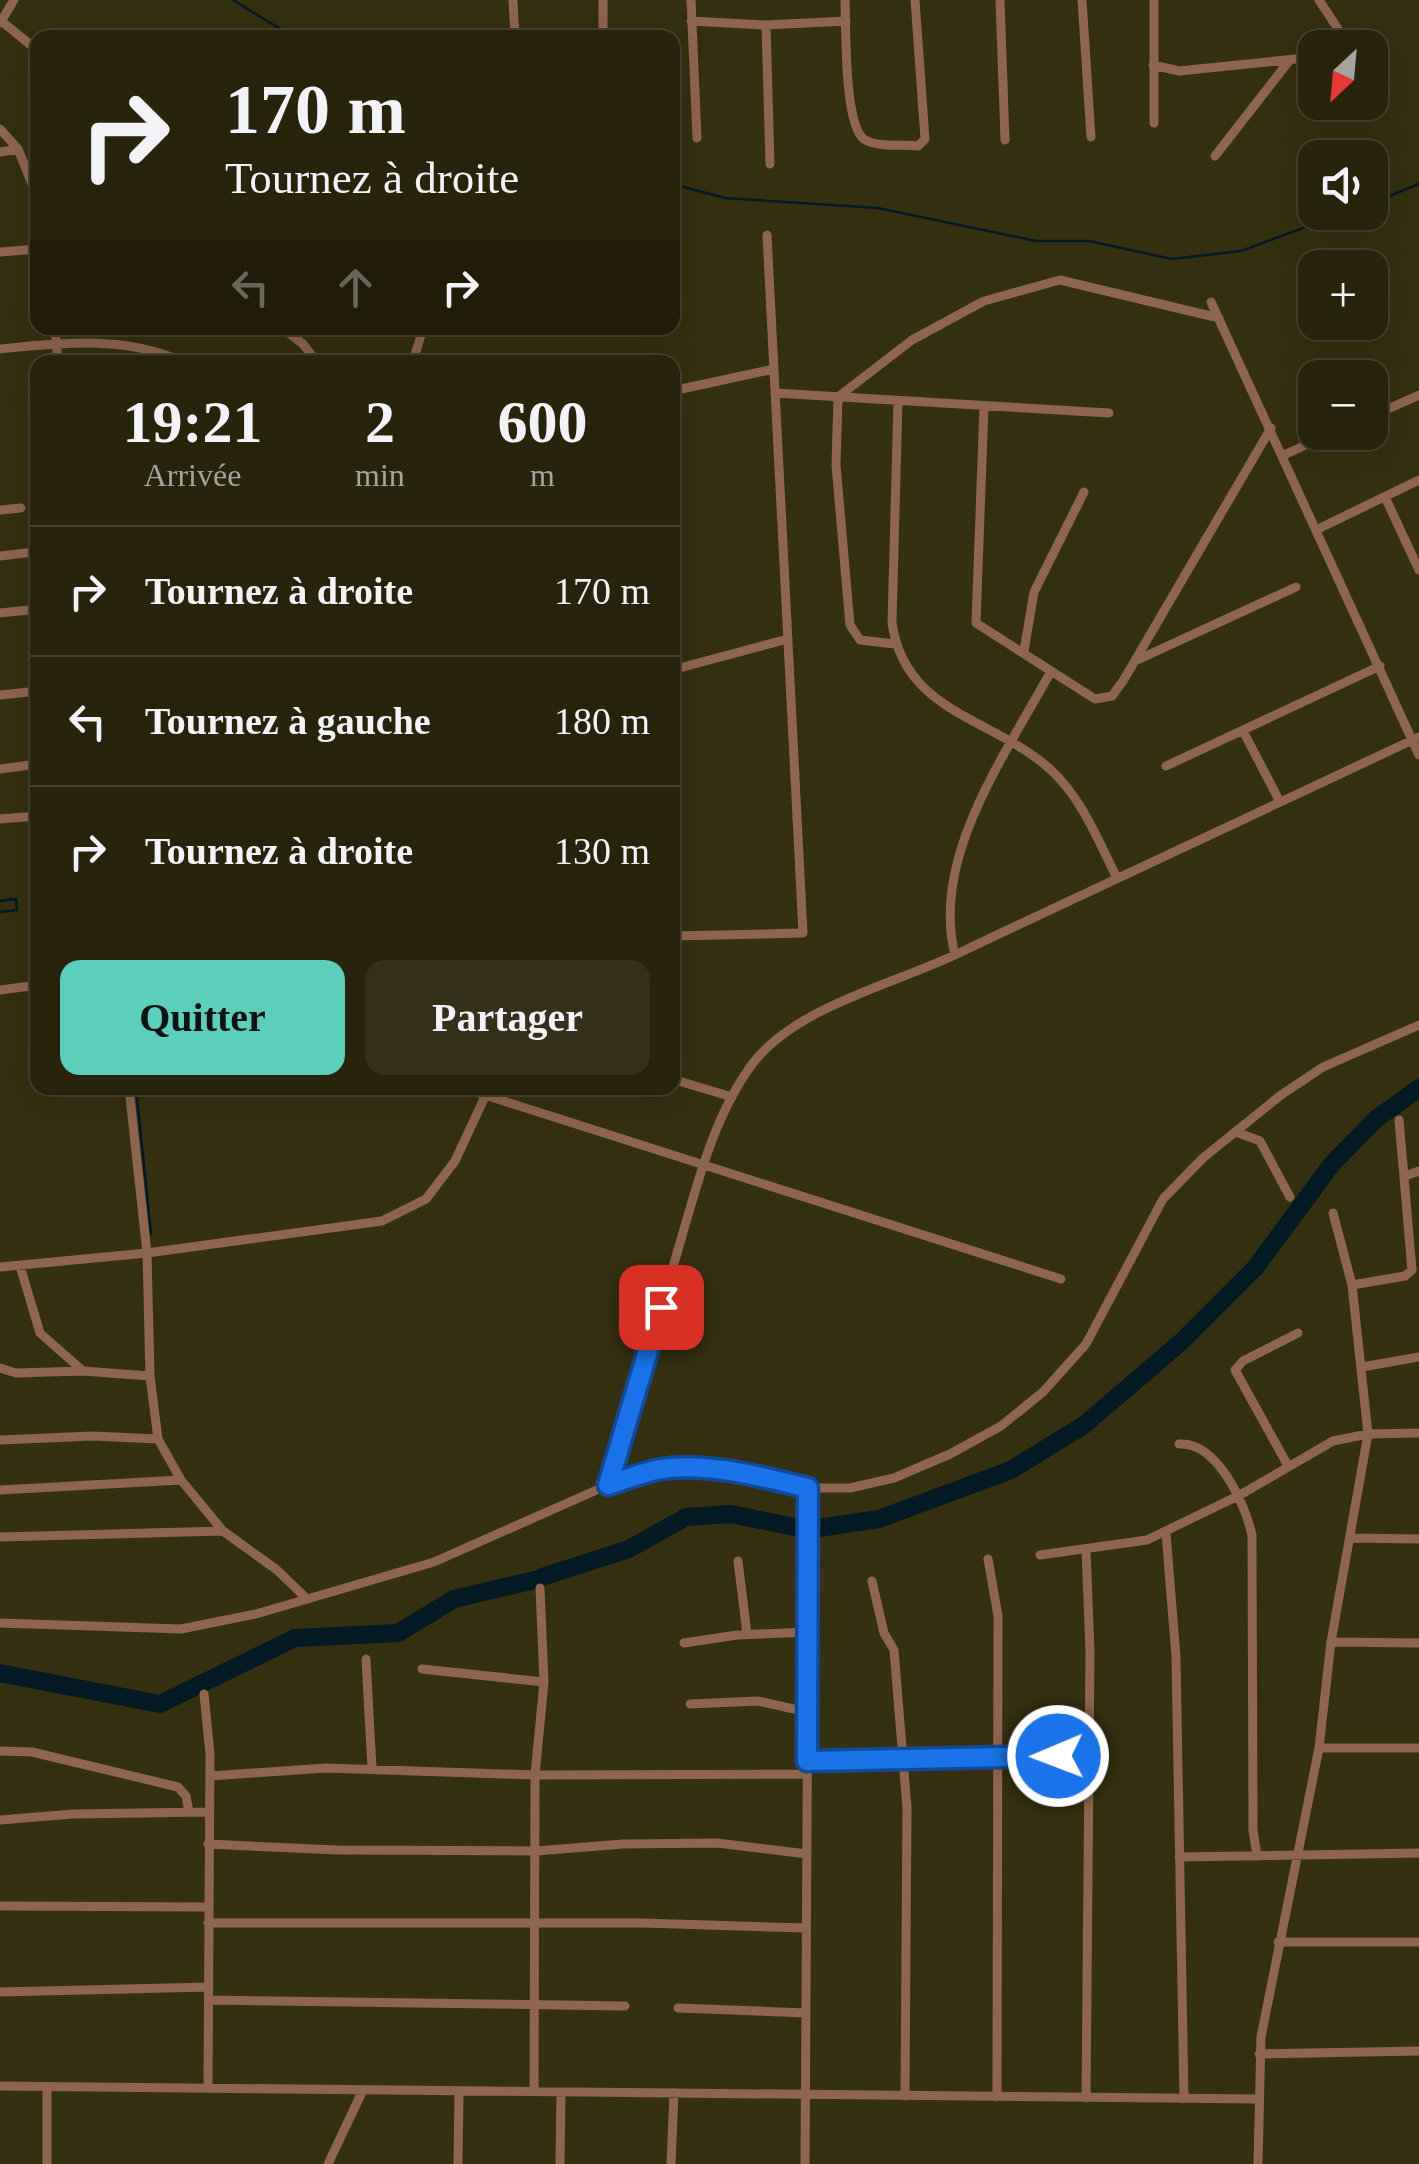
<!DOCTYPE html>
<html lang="fr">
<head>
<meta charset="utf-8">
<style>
  :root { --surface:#28240b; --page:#343019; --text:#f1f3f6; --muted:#a5a49d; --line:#44412c; --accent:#5bcebc }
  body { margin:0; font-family:"Times New Roman",serif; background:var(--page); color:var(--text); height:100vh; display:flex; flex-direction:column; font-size:38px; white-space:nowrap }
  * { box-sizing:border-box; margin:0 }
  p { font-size:32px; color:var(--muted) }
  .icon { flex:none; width:55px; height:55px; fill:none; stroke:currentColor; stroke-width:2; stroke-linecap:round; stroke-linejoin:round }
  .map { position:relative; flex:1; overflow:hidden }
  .sheet { position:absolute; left:30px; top:355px; width:650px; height:740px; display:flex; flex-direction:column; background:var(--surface); border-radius:20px; box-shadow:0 10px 40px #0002,0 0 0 2px var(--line) }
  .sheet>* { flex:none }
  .guide { position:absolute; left:30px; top:30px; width:650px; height:305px; border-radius:20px; box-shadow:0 10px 40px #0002,0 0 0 2px var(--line); background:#28240b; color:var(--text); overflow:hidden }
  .needle { width:65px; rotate:206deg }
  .buttons { position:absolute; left:1298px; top:30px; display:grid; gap:20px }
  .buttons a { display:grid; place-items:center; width:90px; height:90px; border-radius:20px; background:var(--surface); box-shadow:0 10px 40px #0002,0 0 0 2px var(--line); font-size:50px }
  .pin { position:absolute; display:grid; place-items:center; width:85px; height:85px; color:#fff; margin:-42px; border-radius:20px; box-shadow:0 5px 15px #0006 }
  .me { position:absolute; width:110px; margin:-55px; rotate:269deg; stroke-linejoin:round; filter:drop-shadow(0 0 8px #0008) }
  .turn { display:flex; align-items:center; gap:35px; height:210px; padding:0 30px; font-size:45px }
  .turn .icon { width:130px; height:130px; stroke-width:2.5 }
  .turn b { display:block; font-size:70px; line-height:85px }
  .lanes { display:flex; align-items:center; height:95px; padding:0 30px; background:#0003; justify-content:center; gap:50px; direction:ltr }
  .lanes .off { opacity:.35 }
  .eta { display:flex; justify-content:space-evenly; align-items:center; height:170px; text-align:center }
  .eta b { font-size:60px; font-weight:700; line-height:70px }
  .action { display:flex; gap:20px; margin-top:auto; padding:20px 30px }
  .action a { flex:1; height:115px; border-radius:20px; background:var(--accent); color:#111; font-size:40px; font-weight:700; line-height:115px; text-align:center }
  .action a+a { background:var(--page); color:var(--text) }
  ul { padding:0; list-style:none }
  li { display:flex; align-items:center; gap:30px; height:130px; padding:0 30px; border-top:2px solid var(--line) }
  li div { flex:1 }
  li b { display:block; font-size:38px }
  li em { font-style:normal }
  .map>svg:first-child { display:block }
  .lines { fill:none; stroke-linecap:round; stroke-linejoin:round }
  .stream { stroke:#031923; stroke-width:2.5 }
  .river { stroke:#031923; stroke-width:18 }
  .street { stroke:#90654d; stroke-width:9 }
  .route-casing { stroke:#114b97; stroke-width:25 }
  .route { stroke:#1a73e8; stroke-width:18 }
</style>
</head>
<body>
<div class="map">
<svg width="1419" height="2164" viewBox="0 0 1419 2164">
  <rect width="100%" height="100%" fill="#35300f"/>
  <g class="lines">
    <path class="stream" d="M 233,0 L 295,38
      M 672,184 L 725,198 L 878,208 L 1036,241 L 1089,241 L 1172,259 L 1241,251 L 1346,212
      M 1370,204 L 1419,184
      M 0,901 L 16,899 L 17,910 L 0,912
      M 136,1088 L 151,1234"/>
    <path class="river" d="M 812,1529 L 879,1519 L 1011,1470 L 1084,1425 L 1181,1342 L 1255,1268 L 1332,1164 L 1376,1119 L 1419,1088
      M 542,1577 L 629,1549 L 686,1517 L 731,1514 L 804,1529
      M 0,1673 L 160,1704 L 295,1638 L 398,1633 L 454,1599 L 535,1580"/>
    <path class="street" d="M 513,0 L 515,38
      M 603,0 L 603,38
      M 691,0 L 697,138
      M 845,0 C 846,26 844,125 864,139 C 876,148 904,144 918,146 L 925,139 L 915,0
      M 1000,0 L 1005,140
      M 1082,0 L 1091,137
      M 1154,0 L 1154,123
      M 1319,0 L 1338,29 L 1337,48
      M 0,20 L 38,51
      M 691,21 L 766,25 L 846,21
      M 0,23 L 14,0
      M 766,25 L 770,164
      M 1153,65 L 1179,71 L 1315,57
      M 0,129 L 18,149 L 38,199
      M 0,152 L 18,149
      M 1215,156 L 1289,61
      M 0,252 L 38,249
      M 1211,302 L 1419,755
      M 55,328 L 58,362
      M 282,328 L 303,344 L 317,362
      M 0,349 C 61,343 125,335 183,362
      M 413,362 L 423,328
      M 672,391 L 774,369
      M 775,393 L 1109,413
      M 898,401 L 892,623 C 905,714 993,717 1051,770 C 1082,799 1097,838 1116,876
      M 984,406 L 976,623 L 1095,699 L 1112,696 L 1123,681 L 1271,428
      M 1370,417 L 1419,395
      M 1284,455 L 1334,432
      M 1385,497 L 1419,570
      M 0,510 L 21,508
      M 1318,529 L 1419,480
      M 0,556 L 34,552
      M 0,613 L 38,609
      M 895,644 L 860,640 L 850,625 L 836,465 L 838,397 L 912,340 L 984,301 L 1060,280 L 1219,318
      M 1024,651 L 1034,592 L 1084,492
      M 1135,661 L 1296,587
      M 672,670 L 788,639
      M 0,695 L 38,691
      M 1243,731 L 1279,800
      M 1166,766 L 1380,666
      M 0,769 L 38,764
      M 0,819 L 38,816
      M 672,936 L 803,933 L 767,235
      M 955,955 C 930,857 1007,753 1051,671
      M 0,990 L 38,985
      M 672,1079 L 732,1097
      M 129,1088 L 147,1253 L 150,1376 L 158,1439 L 181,1480 L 223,1531 L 277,1570 L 305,1597
      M 463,1088 L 1061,1279
      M 1236,1132 L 1260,1141 L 1290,1197
      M 1405,1176 L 1419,1171
      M 20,1266 L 40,1333 L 83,1371
      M 0,1267 L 147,1253 L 382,1221 L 426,1199 L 455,1161 L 489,1088
      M 1352,1285 L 1405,1276 L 1412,1270 L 1399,1120
      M 1362,1367 L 1419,1357
      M 0,1368 L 16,1373 L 83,1371 L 150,1376
      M 0,1440 L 92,1436 L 158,1439
      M 1179,1444 C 1217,1441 1245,1504 1252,1535 L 1253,1830 L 1257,1856
      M 1287,1464 L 1235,1370 L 1243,1361 L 1298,1333
      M 608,1485 C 630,1410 653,1335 675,1260 C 695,1194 711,1119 753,1063 C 797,1006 895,984 959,953 C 1112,880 1266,809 1419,737
      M 0,1490 L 181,1480
      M 1166,1533 L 1176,1657 L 1184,2099
      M 0,1537 L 223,1531
      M 1352,1538 L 1419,1539
      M 1040,1555 L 1147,1540 L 1240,1495 L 1333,1441 L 1368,1434 L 1419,1433
      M 988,1559 L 998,1616 L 997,2097
      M 738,1561 L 747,1634
      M 872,1581 L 884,1633 L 894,1650 L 907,1808 L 905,2096
      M 0,1623 L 181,1629 L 256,1614 L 434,1562 L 608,1485 L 661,1469 L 741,1474 L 809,1488 L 850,1488 L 894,1478 L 950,1454 L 1001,1426 L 1043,1392 L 1086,1344 L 1163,1199 L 1203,1158 L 1281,1095 L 1323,1067 L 1419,1025
      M 1331,1642 L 1419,1643
      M 684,1643 L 737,1635 L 809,1632
      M 366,1659 L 372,1769
      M 422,1669 L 544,1682
      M 204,1694 L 210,1754 L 208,2088
      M 690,1704 L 758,1701 L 807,1712
      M 1319,1748 L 1419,1748
      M 0,1751 L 32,1752 L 178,1787 L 186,1796 L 189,1812
      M 807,1761 L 1088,1755
      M 210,1776 L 326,1768 L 535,1775 L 807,1774
      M 0,1820 L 73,1814 L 209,1812
      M 208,1844 L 337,1850 L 536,1851 L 623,1844 L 717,1843 L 807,1854
      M 1179,1857 L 1419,1853
      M 0,1906 L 208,1907
      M 208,1923 L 642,1923 L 806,1928
      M 1278,1942 L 1419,1942
      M 0,1992 L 209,1987
      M 209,2000 L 625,2006
      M 678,2008 L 806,2013
      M 1259,2054 L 1419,2051
      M 0,2086 L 1258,2099
      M 47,2087 L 47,2164
      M 534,2092 L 535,1775 L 544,1682 L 540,1588
      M 1086,2098 L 1090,1651 L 1086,1550
      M 328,2164 L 363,2090
      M 458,2164 L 459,2091
      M 560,2164 L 561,2092
      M 671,2164 L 674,2093
      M 805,2164 L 809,1488
      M 1258,2164 L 1261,2037 L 1319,1748 L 1331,1642 L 1368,1434 L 1352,1285 L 1333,1213"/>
  </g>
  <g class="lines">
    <defs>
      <path id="route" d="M 661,1307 L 608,1485 C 625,1480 643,1472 661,1469 C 707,1462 763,1477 808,1488 L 807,1761 L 1058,1756"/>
    </defs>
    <use href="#route" class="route-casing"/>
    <use href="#route" class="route"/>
  </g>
</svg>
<div class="buttons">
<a><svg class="needle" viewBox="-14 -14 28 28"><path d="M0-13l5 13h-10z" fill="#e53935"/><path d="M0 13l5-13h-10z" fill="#a5a49d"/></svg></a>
<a><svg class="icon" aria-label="sound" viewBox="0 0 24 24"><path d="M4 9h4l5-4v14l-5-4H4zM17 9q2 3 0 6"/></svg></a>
<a>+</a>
<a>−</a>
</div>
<div class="pin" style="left:661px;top:1307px;background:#d93025"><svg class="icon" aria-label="arrive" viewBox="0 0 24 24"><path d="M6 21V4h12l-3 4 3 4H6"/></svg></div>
<svg class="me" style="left:1058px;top:1756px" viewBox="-20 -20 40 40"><circle r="17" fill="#1a73e8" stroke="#fff" stroke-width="3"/><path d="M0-11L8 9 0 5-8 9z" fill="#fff"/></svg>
<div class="guide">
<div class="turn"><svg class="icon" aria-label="right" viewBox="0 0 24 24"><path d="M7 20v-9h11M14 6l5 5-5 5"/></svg><div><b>170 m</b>Tournez à droite</div></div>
<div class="lanes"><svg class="icon off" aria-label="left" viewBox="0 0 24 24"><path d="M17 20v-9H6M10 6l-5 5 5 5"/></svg><svg class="icon off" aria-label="ahead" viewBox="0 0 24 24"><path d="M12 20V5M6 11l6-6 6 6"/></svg><svg class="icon" aria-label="right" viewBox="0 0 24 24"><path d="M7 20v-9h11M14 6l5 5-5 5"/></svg></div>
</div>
<section class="sheet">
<div class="eta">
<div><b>19:21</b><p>Arrivée</p></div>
<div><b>2</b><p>min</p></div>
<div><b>600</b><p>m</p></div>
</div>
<ul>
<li><svg class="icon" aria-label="right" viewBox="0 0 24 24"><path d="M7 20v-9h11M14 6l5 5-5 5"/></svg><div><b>Tournez à droite</b></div><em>170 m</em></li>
<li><svg class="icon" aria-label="left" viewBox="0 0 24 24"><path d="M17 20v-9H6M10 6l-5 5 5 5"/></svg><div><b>Tournez à gauche</b></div><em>180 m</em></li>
<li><svg class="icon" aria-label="right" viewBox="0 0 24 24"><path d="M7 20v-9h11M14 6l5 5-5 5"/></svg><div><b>Tournez à droite</b></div><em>130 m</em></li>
</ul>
<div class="action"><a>Quitter</a><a>Partager</a></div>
</section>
</div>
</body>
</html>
